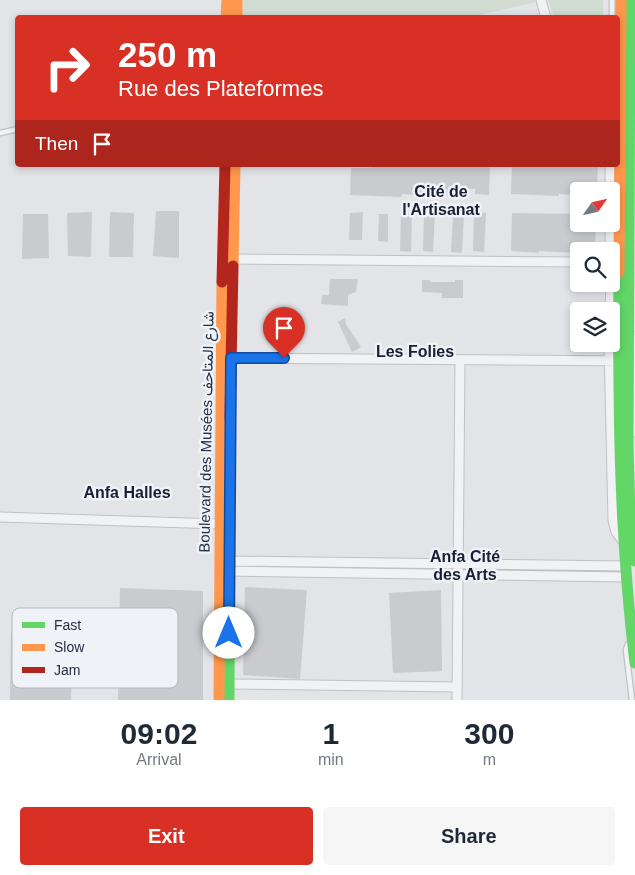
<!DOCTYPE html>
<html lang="en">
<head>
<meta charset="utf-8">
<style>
  :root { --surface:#fff; --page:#f6f6f7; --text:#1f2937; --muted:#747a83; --accent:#d93025 }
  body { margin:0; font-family:Arial,Vazirmatn,sans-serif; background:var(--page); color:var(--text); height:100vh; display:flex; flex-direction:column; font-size:19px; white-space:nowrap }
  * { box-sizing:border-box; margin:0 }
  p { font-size:16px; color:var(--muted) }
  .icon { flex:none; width:28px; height:28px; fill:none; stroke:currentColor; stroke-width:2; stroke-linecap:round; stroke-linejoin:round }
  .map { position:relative; height:700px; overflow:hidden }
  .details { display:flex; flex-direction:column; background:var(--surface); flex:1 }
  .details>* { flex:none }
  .top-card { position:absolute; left:15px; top:15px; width:605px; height:152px; border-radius:5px; box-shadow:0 2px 8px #0003; background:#d93025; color:#fff; overflow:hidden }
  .needle { width:32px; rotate:56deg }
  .controls { position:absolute; left:570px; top:182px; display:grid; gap:10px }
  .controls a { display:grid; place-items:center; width:50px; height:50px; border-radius:5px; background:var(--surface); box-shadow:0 2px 8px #0003; font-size:25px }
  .pin { position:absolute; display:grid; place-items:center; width:42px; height:42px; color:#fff; margin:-51px -21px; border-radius:50% 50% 50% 0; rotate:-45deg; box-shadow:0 0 5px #0007 }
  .pin .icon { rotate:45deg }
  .me { position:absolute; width:55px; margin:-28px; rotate:0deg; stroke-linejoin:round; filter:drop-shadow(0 0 4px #0008) }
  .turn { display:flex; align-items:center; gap:18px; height:105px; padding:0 20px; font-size:22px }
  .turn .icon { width:65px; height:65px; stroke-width:2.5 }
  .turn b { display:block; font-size:35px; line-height:42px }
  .then { display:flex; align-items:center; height:48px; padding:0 20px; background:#0003; gap:10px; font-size:19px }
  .eta { display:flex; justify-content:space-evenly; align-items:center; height:85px; text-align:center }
  .eta b { font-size:30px; font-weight:700; line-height:35px }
  .cta { display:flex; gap:10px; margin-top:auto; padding:10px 20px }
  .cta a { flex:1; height:58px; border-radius:5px; background:var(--accent); color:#fff; font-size:20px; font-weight:700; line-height:58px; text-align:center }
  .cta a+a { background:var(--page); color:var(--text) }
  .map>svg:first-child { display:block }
  .green { fill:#d1dcd2 }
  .building { fill:#c9cbcf }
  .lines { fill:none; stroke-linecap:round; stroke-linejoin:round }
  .lane-casing { stroke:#bfc1c5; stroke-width:7 }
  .street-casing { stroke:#bfc1c5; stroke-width:11 }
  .lane { stroke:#f1f2f4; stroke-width:4.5 }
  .street { stroke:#f1f2f4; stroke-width:9 }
  .fast { stroke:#63d668; stroke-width:11 }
  .slow { stroke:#ff974d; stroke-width:11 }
  .jam { stroke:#b3261e; stroke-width:11 }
  .route-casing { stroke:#114b97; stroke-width:12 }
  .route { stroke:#1a73e8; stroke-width:9 }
  .labels { text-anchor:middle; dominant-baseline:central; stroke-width:5; stroke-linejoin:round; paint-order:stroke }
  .street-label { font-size:15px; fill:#262e43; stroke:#eff2f7 }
  .neighbourhood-label { font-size:16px; font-weight:bold; fill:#191f34; stroke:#eff2f7 }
  .key { fill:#eff2f7; stroke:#b3b7c1; stroke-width:1 }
  .key-label { font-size:14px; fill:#262e43 }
</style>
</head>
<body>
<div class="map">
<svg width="635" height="700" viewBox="0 0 635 700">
  <rect width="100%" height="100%" fill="#e2e4e7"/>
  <path class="green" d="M 243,0 L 535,0 L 535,2 L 467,18 L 242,18 Z
    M 548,0 L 603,0 L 603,17 L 554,17 Z"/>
  <path class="building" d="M 372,165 L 490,165 L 489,195 L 475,194 L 475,189 L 464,189 L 464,195 L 436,195 L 436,197 L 402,194 L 401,197 L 350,195 L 351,168 L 372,168 Z
    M 512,165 L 598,165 L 597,191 L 578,191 L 578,195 L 559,194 L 559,196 L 511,194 Z
    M 156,211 L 179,211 L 179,258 L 153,256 Z
    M 92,212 L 91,257 L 68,256 L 67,213 Z
    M 110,212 L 134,213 L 133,257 L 109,257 Z
    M 363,212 L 362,240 L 349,240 L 350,213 Z
    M 435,212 L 433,252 L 423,251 L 424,213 Z
    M 401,213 L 412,213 L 411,252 L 400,251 Z
    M 474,213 L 486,213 L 484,252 L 473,251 Z
    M 512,213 L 578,214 L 577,224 L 596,224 L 595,251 L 576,251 L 576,253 L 539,251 L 539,253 L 511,251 Z
    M 23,214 L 48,214 L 49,258 L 22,259 Z
    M 379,214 L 388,214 L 388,242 L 378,241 Z
    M 453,214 L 464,214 L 462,253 L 451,252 Z
    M 330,279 L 358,279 L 356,292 L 348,295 L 348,306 L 321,304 L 322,295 L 329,295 Z
    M 422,280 L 430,280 L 430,282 L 455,282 L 455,280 L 463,280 L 463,298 L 442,298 L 442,293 L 422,292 Z
    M 345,318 L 346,324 L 361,347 L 352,352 L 338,322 Z
    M 245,587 L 307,590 L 300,679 L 243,675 Z
    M 120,588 L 203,591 L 203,700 L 118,700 Z
    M 441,590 L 442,671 L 393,673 L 389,593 Z
    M 11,633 L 72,635 L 71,700 L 10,700 Z"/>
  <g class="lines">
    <defs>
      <path id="lane" d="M 612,18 L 612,0
        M 0,133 L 18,129
        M 628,644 L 626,650 L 632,700"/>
      <path id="street" d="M 541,0 L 546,18
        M 610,191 L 610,165
        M 610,251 L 610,224
        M 234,259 L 579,262
        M 610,311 L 611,284
        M 635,339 L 635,432
        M 609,344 L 613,520 L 616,532 L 623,541
        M 225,358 L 635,361
        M 0,517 L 220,524
        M 225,561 L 625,566
        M 225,571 L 626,577
        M 229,684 L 457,687
        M 457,700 L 460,360"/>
    </defs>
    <use href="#lane" class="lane-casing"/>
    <use href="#street" class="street-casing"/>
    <use href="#lane" class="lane"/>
    <use href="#street" class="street"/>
    <path class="fast" d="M 630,0 L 628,447 L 630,515 L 635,561
      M 619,272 C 618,403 619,533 635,663
      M 229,700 L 230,419"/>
    <path class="slow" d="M 237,0 L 237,18
      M 226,18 L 227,0
      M 233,266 L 235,165
      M 619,272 L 621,0
      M 219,700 L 222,282"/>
    <path class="jam" d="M 222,282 L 225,165
      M 230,419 L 233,266"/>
  </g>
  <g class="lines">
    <defs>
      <path id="route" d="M 229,633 L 231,358 L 284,358"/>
    </defs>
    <use href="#route" class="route-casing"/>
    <use href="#route" class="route"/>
  </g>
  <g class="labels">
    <g class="street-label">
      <text transform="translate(206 432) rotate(-89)">Boulevard des Musées شارع المتاحف</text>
    </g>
    <g class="neighbourhood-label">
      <text x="441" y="191">Cité de<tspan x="441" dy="18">l'Artisanat</tspan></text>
      <text x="415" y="351">Les Folies</text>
      <text x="127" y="492">Anfa Halles</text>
      <text x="465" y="556">Anfa Cité<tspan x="465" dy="18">des Arts</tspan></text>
    </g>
  </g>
  <rect x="12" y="608" width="166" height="80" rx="8" class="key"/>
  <rect x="22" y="622" width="23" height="6" fill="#63d668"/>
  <rect x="22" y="644" width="23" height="7" fill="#ff974d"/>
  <rect x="22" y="667" width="23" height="6" fill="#b3261e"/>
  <g class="key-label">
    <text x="54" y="630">Fast</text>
    <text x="54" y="652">Slow</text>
    <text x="54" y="675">Jam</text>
  </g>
</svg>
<div class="controls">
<a><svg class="needle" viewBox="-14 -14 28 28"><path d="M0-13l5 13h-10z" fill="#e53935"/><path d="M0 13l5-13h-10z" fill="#747a83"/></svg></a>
<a><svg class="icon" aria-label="search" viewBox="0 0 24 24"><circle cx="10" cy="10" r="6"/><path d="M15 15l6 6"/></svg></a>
<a><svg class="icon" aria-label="layers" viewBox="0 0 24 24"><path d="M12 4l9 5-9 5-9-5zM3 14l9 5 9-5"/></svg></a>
</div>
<div class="pin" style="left:284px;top:358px;background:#d93025"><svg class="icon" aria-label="arrive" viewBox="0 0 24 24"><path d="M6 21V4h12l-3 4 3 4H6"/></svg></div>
<svg class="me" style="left:229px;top:633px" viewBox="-20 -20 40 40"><circle r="19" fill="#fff"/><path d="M0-13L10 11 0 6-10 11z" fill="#1a73e8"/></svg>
<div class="top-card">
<div class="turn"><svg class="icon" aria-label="right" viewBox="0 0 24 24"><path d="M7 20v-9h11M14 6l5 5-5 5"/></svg><div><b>250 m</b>Rue des Plateformes</div></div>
<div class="then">Then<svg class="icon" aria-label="arrive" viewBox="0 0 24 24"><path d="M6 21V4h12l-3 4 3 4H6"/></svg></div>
</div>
</div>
<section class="details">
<div class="eta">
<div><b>09:02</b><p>Arrival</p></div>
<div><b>1</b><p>min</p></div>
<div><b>300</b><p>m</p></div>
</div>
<div class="cta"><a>Exit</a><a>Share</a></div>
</section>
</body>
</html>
